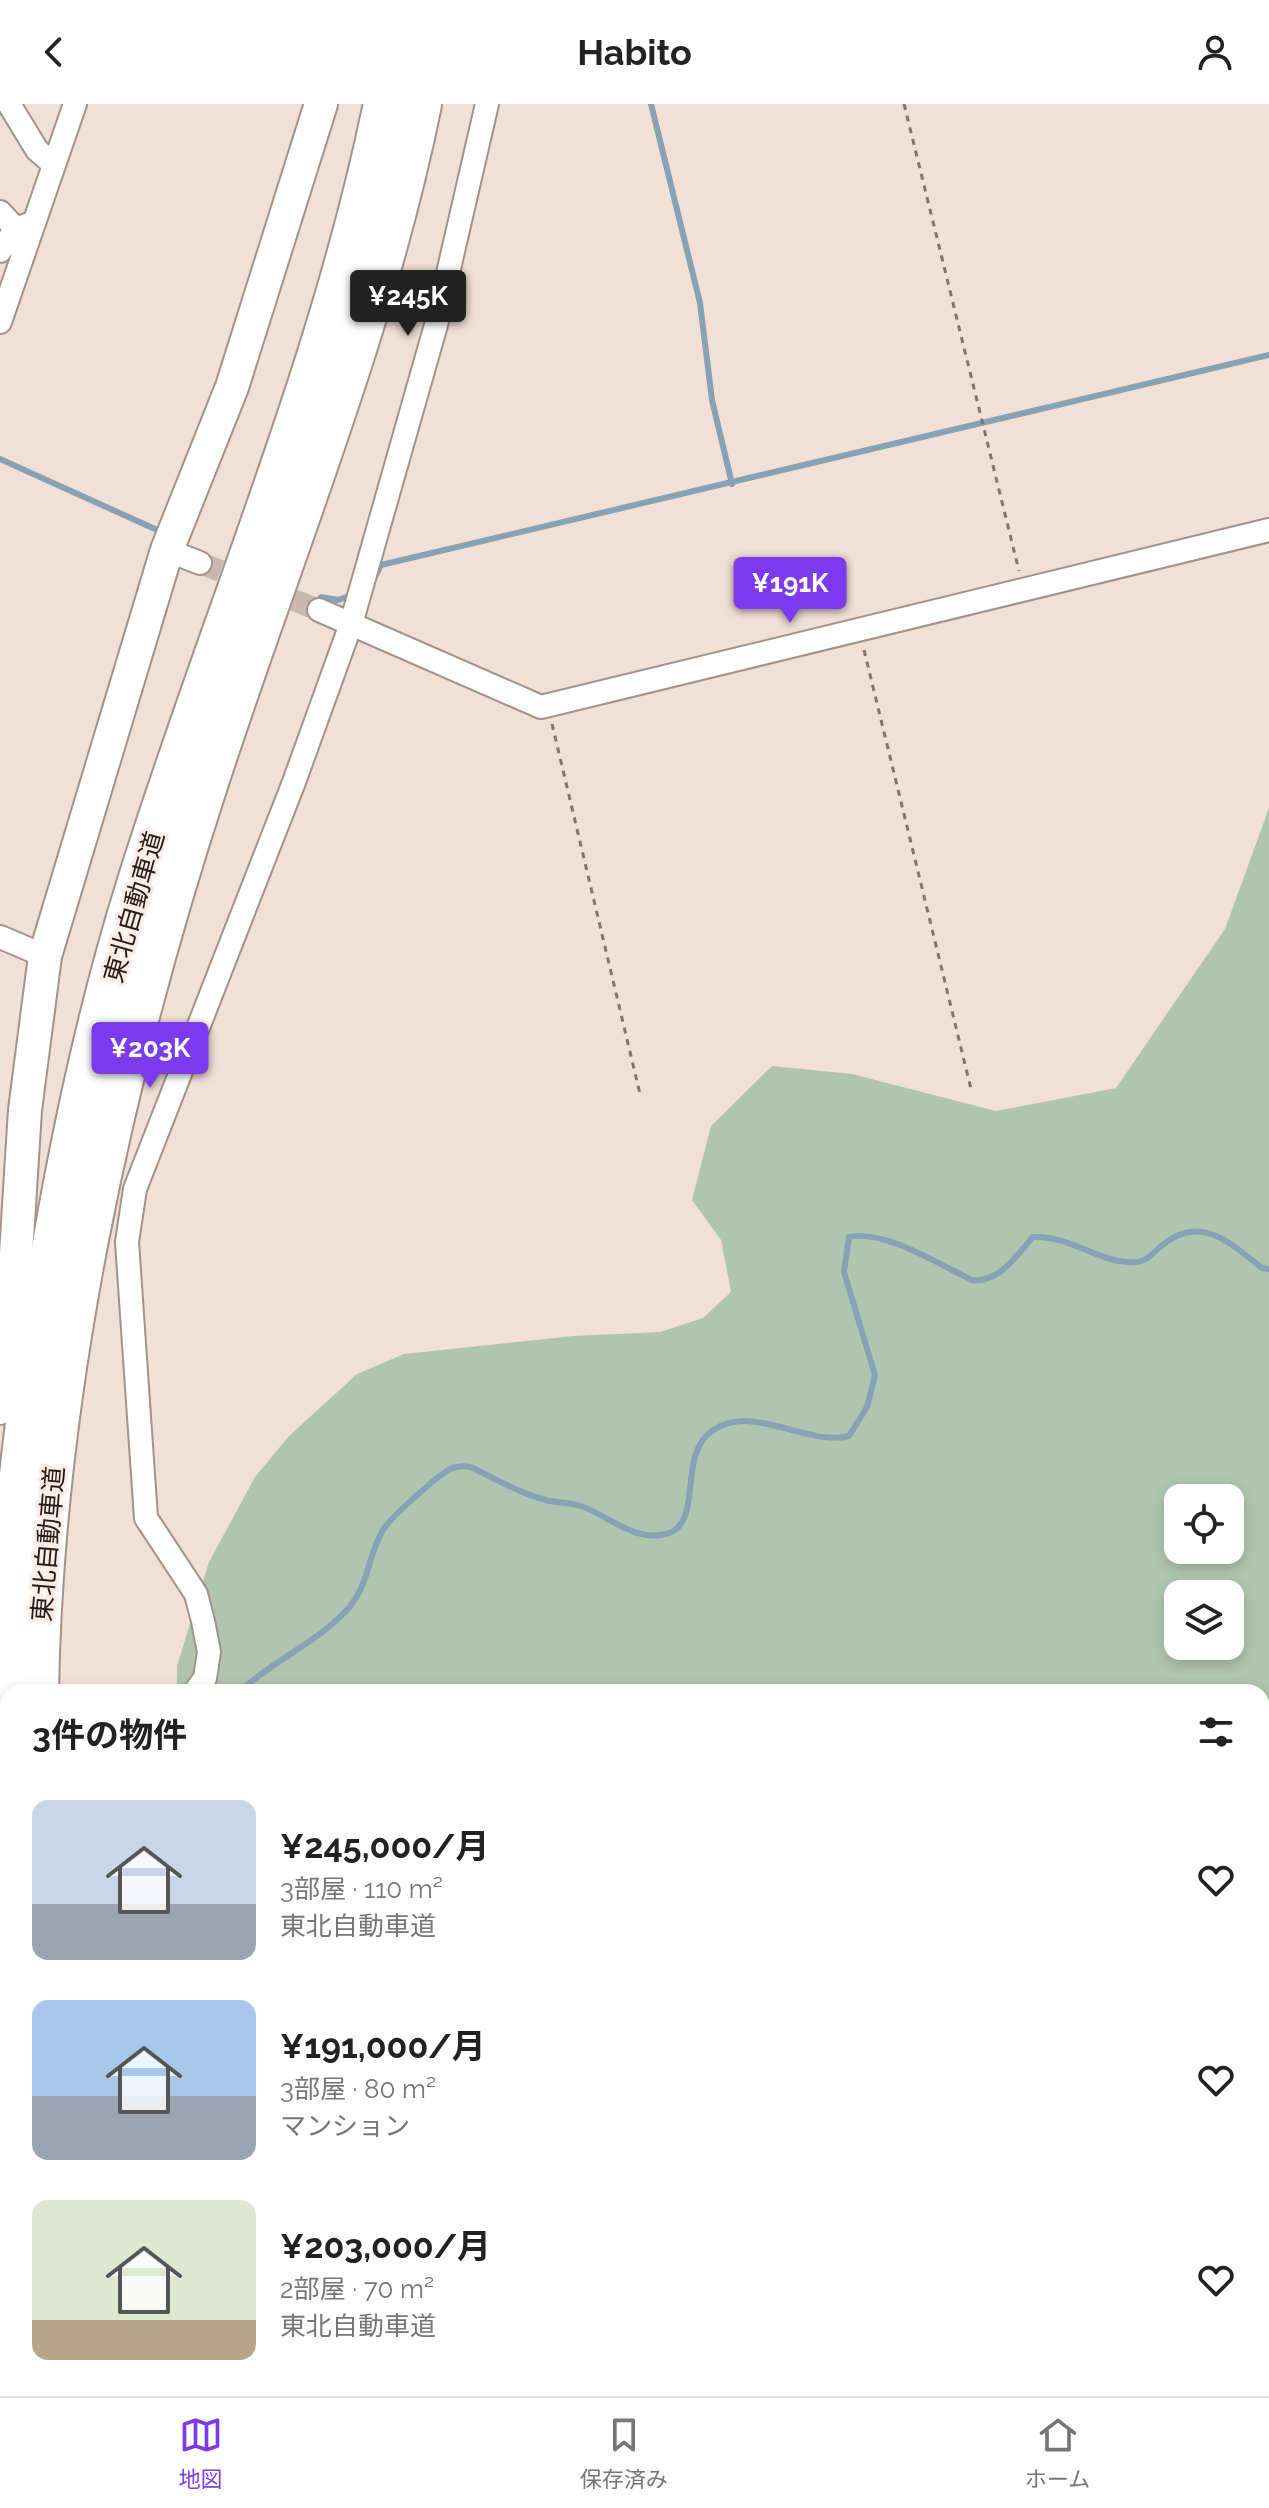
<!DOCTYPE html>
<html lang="ja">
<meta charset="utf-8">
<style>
:root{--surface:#fff;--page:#f2f2f2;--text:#222;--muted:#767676;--line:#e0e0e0;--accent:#7c3aed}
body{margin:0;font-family:Raleway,"Noto Sans JP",sans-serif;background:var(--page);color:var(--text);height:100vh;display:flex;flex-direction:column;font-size:30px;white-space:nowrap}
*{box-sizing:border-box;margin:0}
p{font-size:26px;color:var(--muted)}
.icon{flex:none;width:44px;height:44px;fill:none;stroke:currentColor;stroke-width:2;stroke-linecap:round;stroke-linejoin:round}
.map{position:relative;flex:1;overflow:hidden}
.drawer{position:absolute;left:0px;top:1580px;width:1270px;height:712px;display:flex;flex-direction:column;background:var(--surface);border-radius:24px 24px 0 0;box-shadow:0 4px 12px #0003}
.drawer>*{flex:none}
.fabs{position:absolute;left:1164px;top:1380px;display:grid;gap:16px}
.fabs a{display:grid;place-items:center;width:80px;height:80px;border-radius:16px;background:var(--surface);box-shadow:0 4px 12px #0003;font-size:40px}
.price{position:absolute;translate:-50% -68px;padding:0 18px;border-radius:8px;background:var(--accent);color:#fff;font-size:26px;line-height:52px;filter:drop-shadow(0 2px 4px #0008)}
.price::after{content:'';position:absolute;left:50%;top:48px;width:24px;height:18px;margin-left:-12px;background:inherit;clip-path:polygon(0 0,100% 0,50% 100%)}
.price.selected{background:#222;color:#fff}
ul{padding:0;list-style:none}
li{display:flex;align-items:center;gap:24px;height:200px;padding:0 32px}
li span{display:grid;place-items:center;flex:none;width:224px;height:160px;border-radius:16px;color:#555}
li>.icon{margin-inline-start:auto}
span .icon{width:96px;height:96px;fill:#fffc;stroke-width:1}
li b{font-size:34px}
h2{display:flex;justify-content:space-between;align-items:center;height:96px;padding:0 32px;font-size:34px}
header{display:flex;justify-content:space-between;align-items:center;height:104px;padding:0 32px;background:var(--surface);font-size:36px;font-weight:700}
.menu{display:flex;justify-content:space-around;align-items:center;height:112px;border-top:2px solid var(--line);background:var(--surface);font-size:22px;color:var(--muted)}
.menu a{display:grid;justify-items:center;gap:4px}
.menu .selected{color:var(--accent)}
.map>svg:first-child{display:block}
.green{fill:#b0c5b0;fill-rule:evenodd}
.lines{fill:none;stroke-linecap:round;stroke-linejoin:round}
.stream{stroke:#86a2b4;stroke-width:6}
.street-tunnel{stroke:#c9b8b0;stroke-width:22;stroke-dasharray:22 11;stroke-linecap:butt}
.lane-casing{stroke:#a39289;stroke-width:15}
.street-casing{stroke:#a39289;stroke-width:26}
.secondary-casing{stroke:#a39289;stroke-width:36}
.highway-casing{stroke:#a39289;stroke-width:46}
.path{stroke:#81756f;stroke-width:3;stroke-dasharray:6 6;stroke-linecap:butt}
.lane{stroke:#fff;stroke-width:11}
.street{stroke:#fff;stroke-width:22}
.secondary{stroke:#fff;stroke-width:32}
.highway{stroke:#fff;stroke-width:42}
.labels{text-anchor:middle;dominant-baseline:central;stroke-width:7;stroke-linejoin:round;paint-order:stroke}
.street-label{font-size:26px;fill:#231c19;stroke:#fdede6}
</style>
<header><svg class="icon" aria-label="back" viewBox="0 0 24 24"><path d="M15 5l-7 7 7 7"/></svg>Habito<svg class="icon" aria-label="person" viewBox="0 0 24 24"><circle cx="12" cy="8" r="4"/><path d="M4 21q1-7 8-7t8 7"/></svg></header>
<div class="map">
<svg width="1269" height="2292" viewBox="0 0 1269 2292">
<rect width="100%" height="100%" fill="#f2dfd6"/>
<!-- green -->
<path class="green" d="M1269,704V1784L1262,1781V1588H177V1562L209,1458L255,1373L289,1332L357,1270L404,1250L573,1232L660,1228L703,1214L731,1188L721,1136L692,1096L711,1022L772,962L852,970L996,1007L1116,984L1225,825ZM1178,1394H1230V1446H1178ZM1178,1490H1230V1542H1178Z
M1262,2263L1269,2270V2292H1002L1003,2284H1262Z
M288,2284H579L557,2292H317Z"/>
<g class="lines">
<!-- stream -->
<path class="stream" d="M651,0L700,199L712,296L732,380
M0,355L155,425
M373,477L381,461L1269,251
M321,493L338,496L352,491
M239,1588C271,1558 314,1540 345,1508C370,1482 366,1455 383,1426C391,1413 436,1373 450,1365C457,1362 467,1361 473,1364C497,1376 520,1389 546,1396C557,1399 570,1398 581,1402C609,1412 634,1438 666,1430C705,1420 676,1352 712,1327C753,1298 806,1343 849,1332L867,1303L875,1271L844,1168L849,1133C884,1125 940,1161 972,1176C999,1179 1017,1151 1033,1133C1071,1132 1095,1156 1128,1158C1143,1160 1150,1153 1160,1143C1199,1109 1228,1137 1262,1164L1269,1165
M593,2284L597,2292"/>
<!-- street-tunnel -->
<path class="street-tunnel" d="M200,459L319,506"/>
<defs>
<path id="lane" d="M793,2284L798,2292"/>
<path id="street" d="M9,0L37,46L52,59
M0,108L16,125
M0,147L16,125L32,119
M0,218L75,0
M167,446L200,459
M319,506L541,603L1269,426
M0,833L45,852
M195,1588L205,1574L209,1548L203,1517L196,1490L146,1414L127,1138L135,1085L294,678L351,520L436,221L487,0
M173,2284L175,2292"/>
<path id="secondary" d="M0,1304L14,1182L25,1006L45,852L167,446L232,283L321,0
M1262,1830L1269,1831
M0,1972L8,2041
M49,2284L50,2292
M966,2292L970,2284"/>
<path id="highway" d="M37,1588C42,1287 112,969 205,684C278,458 373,232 420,0
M8,1729C0,1564 14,1402 38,1239C61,1086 91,932 137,784C218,523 330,269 385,0
M89,2284L91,2292
M124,2284L125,2292"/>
</defs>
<!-- lane casing -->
<use href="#lane" class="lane-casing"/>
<!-- street casing -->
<use href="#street" class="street-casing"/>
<!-- secondary casing -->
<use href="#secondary" class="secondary-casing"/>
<!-- highway casing -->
<use href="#highway" class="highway-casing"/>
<!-- path -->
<path class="path" d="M904,0L1019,467
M864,546L971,985
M552,620L640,990
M1262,2114L1269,2127"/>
<!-- lane -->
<use href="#lane" class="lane"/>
<!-- street -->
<use href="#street" class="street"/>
<!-- secondary -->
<use href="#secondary" class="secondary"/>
<!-- highway -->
<use href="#highway" class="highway"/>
</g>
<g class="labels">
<!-- street labels -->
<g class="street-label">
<text transform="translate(134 803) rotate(-74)">東北自動車道</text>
<text transform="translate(48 1440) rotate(-85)">東北自動車道</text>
</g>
</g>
</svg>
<div class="fabs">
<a><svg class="icon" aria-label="locate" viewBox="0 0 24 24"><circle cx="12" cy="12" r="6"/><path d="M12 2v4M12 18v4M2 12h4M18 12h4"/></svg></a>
<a><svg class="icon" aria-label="layers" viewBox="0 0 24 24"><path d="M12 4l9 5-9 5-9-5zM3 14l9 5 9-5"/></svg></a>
</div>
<b class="price selected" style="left:408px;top:234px">¥245K</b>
<b class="price" style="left:790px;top:521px">¥191K</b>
<b class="price" style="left:150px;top:986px">¥203K</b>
<section class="drawer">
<h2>3件の物件<svg class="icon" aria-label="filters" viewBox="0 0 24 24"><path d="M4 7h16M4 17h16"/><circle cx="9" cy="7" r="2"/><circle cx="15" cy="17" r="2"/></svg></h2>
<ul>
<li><span style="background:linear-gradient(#c9d6e8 65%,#9aa5b1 0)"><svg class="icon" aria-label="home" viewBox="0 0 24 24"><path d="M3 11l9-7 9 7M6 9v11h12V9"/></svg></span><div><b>¥245,000/月</b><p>3部屋 · 110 m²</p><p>東北自動車道</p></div><svg class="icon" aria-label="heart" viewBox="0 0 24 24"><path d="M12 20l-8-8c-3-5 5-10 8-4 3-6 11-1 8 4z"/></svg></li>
<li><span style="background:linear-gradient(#a9c7e8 60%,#9aa5b1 0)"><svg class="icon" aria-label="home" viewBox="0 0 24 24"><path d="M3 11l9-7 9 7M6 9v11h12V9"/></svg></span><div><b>¥191,000/月</b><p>3部屋 · 80 m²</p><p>マンション</p></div><svg class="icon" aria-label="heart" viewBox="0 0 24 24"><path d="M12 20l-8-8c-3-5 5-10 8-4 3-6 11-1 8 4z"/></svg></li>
<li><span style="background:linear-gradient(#dfe7d0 75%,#b9a48a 0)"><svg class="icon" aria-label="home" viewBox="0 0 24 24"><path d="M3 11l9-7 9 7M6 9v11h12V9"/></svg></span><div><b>¥203,000/月</b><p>2部屋 · 70 m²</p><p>東北自動車道</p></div><svg class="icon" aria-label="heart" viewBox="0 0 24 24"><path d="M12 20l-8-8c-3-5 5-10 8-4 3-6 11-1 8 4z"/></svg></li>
</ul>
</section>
</div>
<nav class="menu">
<a class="selected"><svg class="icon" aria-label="map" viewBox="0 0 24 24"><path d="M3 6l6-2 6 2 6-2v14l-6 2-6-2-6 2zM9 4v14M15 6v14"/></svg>地図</a>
<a><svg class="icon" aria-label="saved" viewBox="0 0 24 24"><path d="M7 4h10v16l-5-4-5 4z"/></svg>保存済み</a>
<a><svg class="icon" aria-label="home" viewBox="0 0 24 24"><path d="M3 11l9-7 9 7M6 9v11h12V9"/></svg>ホーム</a>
</nav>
